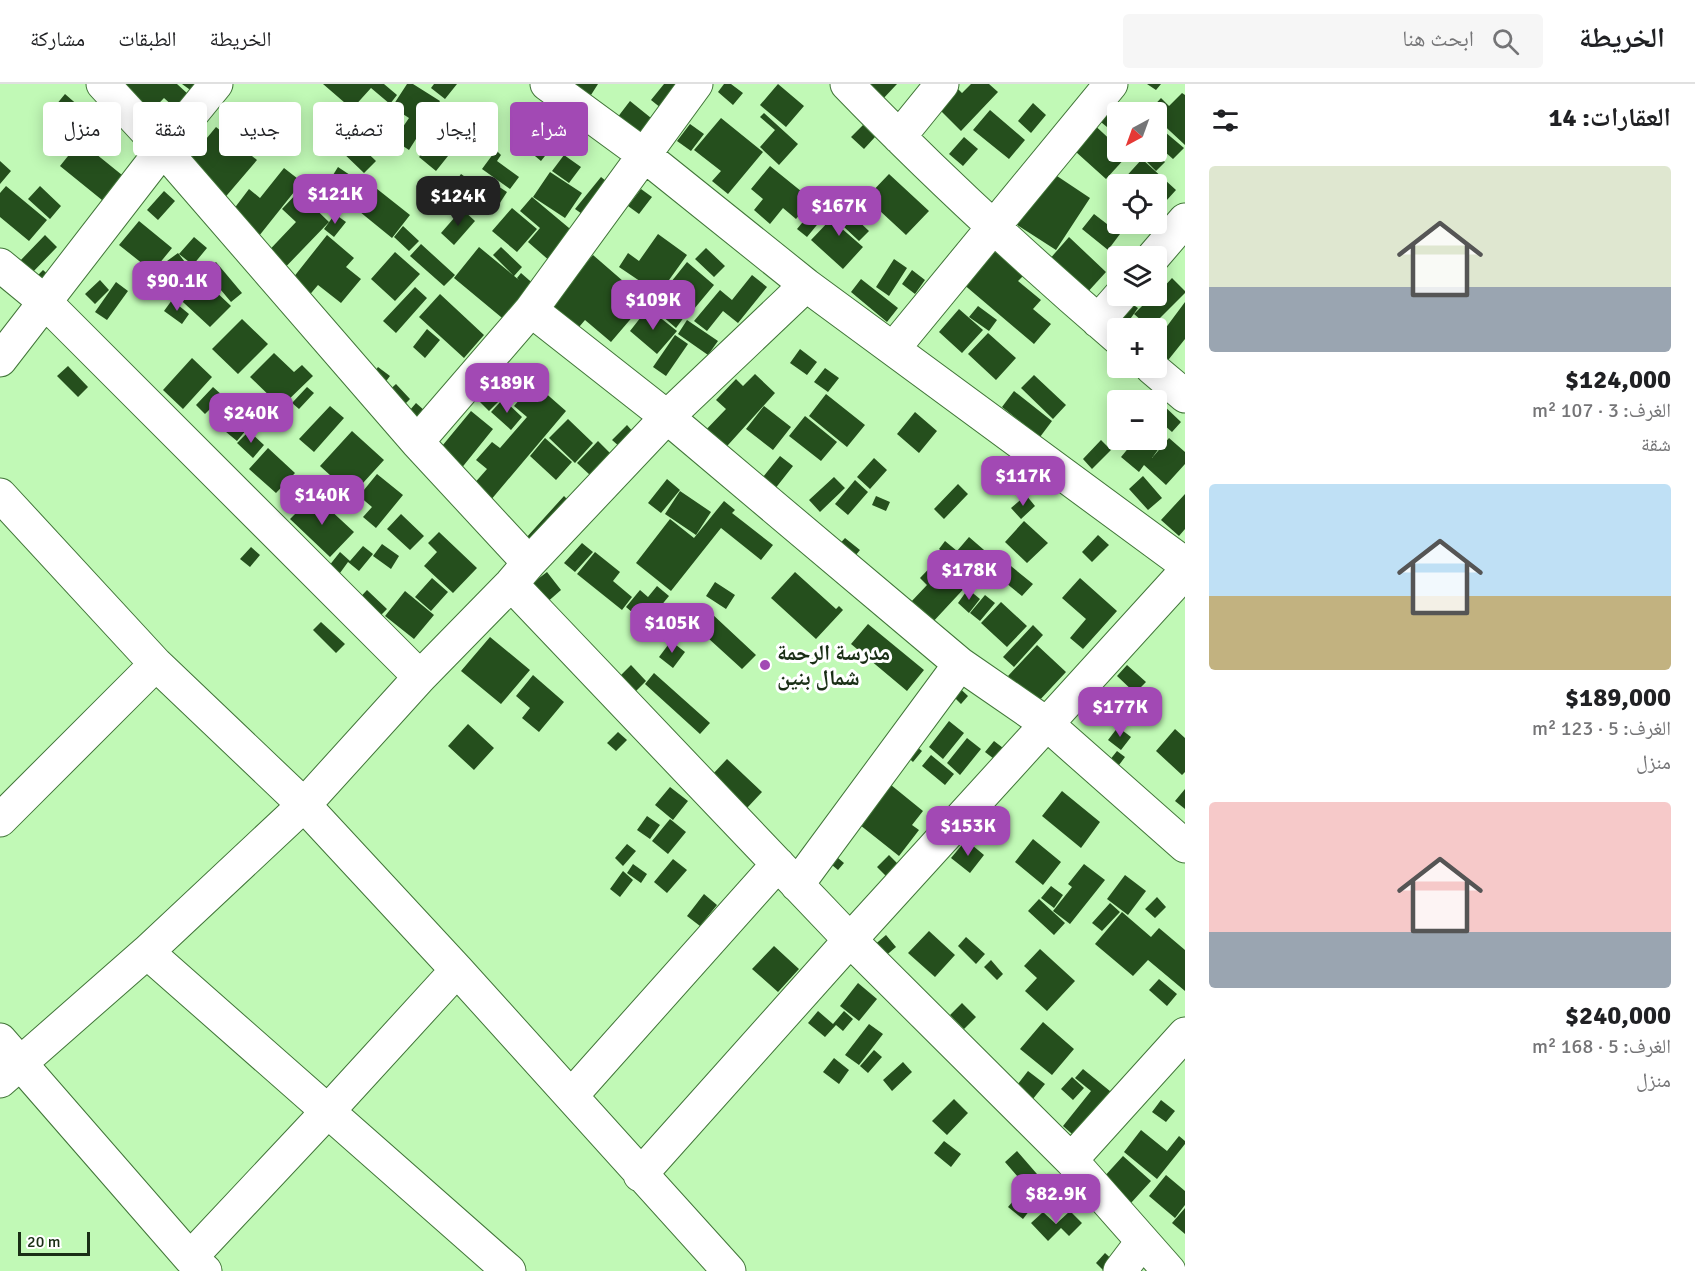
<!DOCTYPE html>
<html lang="ar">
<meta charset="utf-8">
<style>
:root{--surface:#fff;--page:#f6f6f6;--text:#202124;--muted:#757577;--line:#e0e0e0;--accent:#a249b4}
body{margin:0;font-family:Signika,"Noto Naskh Arabic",sans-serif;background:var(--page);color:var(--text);direction:rtl;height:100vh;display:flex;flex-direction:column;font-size:22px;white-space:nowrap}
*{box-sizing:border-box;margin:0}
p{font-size:20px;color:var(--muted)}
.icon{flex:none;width:33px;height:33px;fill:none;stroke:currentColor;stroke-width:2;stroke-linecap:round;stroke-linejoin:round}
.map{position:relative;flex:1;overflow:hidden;direction:ltr}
.drawer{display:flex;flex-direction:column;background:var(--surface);width:510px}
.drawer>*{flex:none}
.banner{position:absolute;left:18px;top:18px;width:570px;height:54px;direction:rtl;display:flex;gap:12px}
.needle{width:39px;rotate:221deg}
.tools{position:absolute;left:1107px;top:18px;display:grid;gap:12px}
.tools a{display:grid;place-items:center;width:60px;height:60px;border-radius:6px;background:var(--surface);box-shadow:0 3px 15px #0003;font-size:30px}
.scale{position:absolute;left:18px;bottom:15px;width:72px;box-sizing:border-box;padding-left:6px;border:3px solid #192e15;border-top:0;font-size:16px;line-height:21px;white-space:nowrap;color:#192e15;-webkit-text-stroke:4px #fff;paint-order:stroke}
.price{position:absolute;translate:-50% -51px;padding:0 14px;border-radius:12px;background:var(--accent);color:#fff;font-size:20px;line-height:39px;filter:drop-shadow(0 2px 3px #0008)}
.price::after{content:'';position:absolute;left:50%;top:36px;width:18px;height:14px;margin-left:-9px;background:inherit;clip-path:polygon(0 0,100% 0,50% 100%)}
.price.current{background:#222;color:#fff}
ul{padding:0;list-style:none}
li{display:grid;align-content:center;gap:12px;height:318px;padding:0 24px}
li span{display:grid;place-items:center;height:186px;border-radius:6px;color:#555}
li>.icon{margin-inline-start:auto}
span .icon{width:108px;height:108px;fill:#fffc;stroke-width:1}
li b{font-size:26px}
h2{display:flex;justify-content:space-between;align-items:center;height:72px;padding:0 24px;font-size:26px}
.chip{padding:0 21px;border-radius:6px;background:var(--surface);box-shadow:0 3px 15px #0003;font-size:21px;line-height:54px}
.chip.current{background:var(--accent);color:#fff}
header{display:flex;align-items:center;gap:36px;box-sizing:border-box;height:84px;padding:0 30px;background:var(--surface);border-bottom:2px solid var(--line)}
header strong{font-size:28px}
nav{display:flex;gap:33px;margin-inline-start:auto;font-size:21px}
.search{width:420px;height:54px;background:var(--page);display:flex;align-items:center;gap:15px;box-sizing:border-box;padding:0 21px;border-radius:6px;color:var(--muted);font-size:22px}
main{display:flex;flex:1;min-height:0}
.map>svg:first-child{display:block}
.building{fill:#254f1d}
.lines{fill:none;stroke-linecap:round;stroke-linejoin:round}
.minor-casing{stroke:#417538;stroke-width:35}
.minor{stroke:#fff;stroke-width:33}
.poi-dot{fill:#a249b4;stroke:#fff;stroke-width:2}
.labels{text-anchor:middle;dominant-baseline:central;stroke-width:6;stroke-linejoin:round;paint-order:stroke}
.poi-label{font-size:22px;font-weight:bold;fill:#192e15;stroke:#fff;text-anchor:start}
</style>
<header>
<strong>الخريطة</strong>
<div class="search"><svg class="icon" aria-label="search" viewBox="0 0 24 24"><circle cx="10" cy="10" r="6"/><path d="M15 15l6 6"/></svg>ابحث هنا</div>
<nav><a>الخريطة</a><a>الطبقات</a><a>مشاركة</a></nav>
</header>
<main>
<section class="drawer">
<h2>العقارات: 14<svg class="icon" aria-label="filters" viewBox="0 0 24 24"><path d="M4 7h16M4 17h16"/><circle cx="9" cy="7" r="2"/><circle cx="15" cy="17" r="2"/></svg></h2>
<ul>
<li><span style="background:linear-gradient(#dfe7d0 65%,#9aa5b1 0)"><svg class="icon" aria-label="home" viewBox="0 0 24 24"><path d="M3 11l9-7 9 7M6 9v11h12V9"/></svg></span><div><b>$124,000</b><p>الغرف: 3 · 107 m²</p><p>شقة</p></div></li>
<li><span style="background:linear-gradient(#bfe0f5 60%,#c2b280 0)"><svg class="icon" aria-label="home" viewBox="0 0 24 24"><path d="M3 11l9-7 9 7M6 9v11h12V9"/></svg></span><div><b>$189,000</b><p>الغرف: 5 · 123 m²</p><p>منزل</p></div></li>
<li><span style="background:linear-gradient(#f6c9c9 70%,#9aa5b1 0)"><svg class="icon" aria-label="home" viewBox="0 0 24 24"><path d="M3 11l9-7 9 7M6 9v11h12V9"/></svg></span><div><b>$240,000</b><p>الغرف: 5 · 168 m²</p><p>منزل</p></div></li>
</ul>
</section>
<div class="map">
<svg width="1185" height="1187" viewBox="0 0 1185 1187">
<rect width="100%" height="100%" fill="#c1f9b6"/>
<!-- building -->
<path class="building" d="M125,0H177L188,10L175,24L164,14L142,37Z
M182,0H210L200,13Z
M323,0H384L397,11L390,20L371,4L352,25Z
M407,0H413L440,17L409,66L394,56L409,34L392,23Z
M434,0H457L445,15L431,4Z
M574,0H598L591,11Z
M664,0H689L666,28L651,16Z
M724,0H731L743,9L733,21L718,8Z
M778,0L804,22L786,43L760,21Z
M863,0H897L881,17Z
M971,0H989L998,8L961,47L937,23L956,3L962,9Z
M1147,0H1161L1156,6Z
M1182,9L1185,11V61L1156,34V28L1149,27L1161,14L1169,22Z
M65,10L88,30L75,45L51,27Z
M630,17L656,38L643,55L617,34Z
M1033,19L1046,31L1031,49L1018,37Z
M1109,19L1120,28H1118V52L1096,34Z
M990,26L1025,56L1009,75L973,46Z
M541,29L564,48L541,77L518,58Z
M764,29L798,60L779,81L760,63L775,46L760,33Z
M721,34L763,68L728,110L712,97L721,87L694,66Z
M1088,35L1118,63V68H1154L1165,78L1156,87L1140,71L1134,78L1127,72L1106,95L1066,59Z
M447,38L464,52L436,87L419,73Z
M690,40L704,50L691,67L677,57Z
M863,41L875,53L864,65L851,53Z
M216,43L257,76L222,117L182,84Z
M1165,48L1184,64L1173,75L1156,60Z
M351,53L376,77L364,89L339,65Z
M964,53L978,65L963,82L949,70Z
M80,57L122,91L102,116L60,82Z
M496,66L501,71L497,77L519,93L510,105L482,85Z
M564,71L581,83L569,99L552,87Z
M1142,75L1176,106L1156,128V100H1126L1122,97Z
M0,77L11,87L0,100Z
M770,82L812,116L796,135L783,124L770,140L754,126L763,115L751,105Z
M338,83L356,95L341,119L323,107Z
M284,84L302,98L255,157L227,134L249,105L260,114Z
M1048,86L1090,114L1056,166L1014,139Z
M550,88L582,109L565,134L533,113Z
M461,90L478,102L484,93L507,108L494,128L454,100Z
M889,90L929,127L906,151L866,114Z
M601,93L611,101L585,132L575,125Z
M367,97L410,131L392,154L349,119Z
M6,102L47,136L29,157L0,133V109Z
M40,102L61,122L50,135L28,115Z
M641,105L652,113L639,130L628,122Z
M164,107L175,117L158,136L147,126Z
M298,108L329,138L276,193L259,177L296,138L282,125Z
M532,113L575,149L551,178L528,158L540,144L520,127Z
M850,115L859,124L840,143L863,163L843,185L811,156Z
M816,122L826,130L807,153L797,145Z
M512,124L537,145L517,168L492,147Z
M462,125L475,137L454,161L441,149Z
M335,130L346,138L334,153L324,145Z
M1094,130L1120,150L1108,166L1082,145Z
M853,132L869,147L859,157L844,143Z
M139,137L172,164L154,186L163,178L179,193L165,207L149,192L153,188L119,161Z
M403,142L419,157L409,167L394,153Z
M658,150L687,171L659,210L619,183L628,169L639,177Z
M45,151L57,163L31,190L19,178Z
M327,151L354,174L346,183L361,195L341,219L318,201L307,214L289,199Z
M194,153L207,164L193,181L179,170Z
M1069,153L1106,188L1085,211L1048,177Z
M421,160L455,191L444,202L410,172Z
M479,163L519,196L517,194L521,189L537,203L507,238L454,194Z
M501,163L522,183L514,192L493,171Z
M706,164L725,182L714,193L695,175Z
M992,164L1024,191L1018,197L1041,216L1033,225L1051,240L1034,260L962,199Z
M395,168L420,190L395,217L371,195Z
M178,169L188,182L177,191L167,177Z
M593,171L646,217L611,258L585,236L574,249L546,226Z
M894,175L907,184L889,212L876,203Z
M216,178L242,209L231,218L205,187Z
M687,178L714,201L694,225L667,203Z
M192,185L231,222L210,243L171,207Z
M43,186L52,194L31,198Z
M912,186L925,196L915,210L902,200Z
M752,191L767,203L738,239L723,227L707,247L694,237L720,206L732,216Z
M1172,194L1185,207V209L1150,244L1134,230L1146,218L1148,220Z
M861,195L898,224L887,238L851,208Z
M100,196L109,206L95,220L85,210Z
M116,198L128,207L107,236L95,228Z
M415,203L427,214L396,249L383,237Z
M665,206L673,213L660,227L652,220Z
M440,210L484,251L464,274L419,233Z
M675,213L690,225L676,244L661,231Z
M1123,214L1138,224L1126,241L1112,231Z
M172,216L189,230L182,240L164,227Z
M1185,218V255L1165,280L1156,272V257Z
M978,222L997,236L989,247L969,233Z
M648,224L677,247L657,270L630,247Z
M959,225L983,246L962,269L939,248Z
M242,235L268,260L238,290L212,265Z
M687,236L718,257L708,271L678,250Z
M427,245L440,256L425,274L413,263Z
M988,249L1016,274L996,296L968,270Z
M675,251L688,260L666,292L653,283Z
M800,265L817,278L807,291L790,279Z
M274,269L294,288L302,281L313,292L281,323L250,293Z
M192,274L212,293L183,325L163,306Z
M68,282L88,303L78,313L57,292Z
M378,283L390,292L378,308L366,299Z
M825,284L839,294L828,308L814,298Z
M755,290L775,309L719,371L699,353L726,325L716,316L736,295L743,302Z
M1034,291L1066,321L1053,335L1021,304Z
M534,299L566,327L490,417L472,402L487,385L476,376L492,358L500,364L527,333L514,322Z
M396,300L410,315L400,325L385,310Z
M213,303L223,312L205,330L196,321Z
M307,303L314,309L299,325L292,319Z
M491,306L501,315L489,327L480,318Z
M1014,307L1052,337L1040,353L1002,323Z
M826,310L865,341L847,363L809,332Z
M503,315L522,333L511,346L491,328Z
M416,319L434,335L404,333Z
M1161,319L1181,338L1172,348L1156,334V324Z
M330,322L344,334L314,368L299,355Z
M764,322L791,343L773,366L746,345Z
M286,327L292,334L279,345L273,339Z
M471,327L493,345L456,391L433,373Z
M915,328L937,347L919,369L897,350Z
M230,331L247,345L237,357L220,343Z
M805,332L837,358L821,377L789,352Z
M568,335L593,359L575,379L549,354Z
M627,341L634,349L620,363L612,356Z
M249,347L264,361L253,374L237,359Z
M352,347L384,376L352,411L320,382Z
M1156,348L1165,356L1152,374L1169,354L1185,368V380L1166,401L1144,381L1139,388L1121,373L1135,356H1156Z
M545,354L572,378L556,396L530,372Z
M1101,356L1111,366L1092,385L1083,375Z
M598,357L610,369L590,391L577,379Z
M268,364L295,389L276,409L249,385Z
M780,372L793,382L767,415L754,404Z
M874,374L887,386L870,405L857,393Z
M377,390L403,411L376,444L363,433L372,423L359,412Z
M1143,392L1162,414L1148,426L1129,405Z
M834,393L845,404L820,428L809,416Z
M667,395L680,406L661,429L648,419Z
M855,396L868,408L848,431L835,420Z
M958,400L968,410L944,435L934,425Z
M680,407L711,428L696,451L665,430Z
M1185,410V445L1179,452L1161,436Z
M314,411L354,448L330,473L290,435Z
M1026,411L1035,422L1021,435L1011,424Z
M564,412L570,418L523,471L516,465Z
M876,412L890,418L886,427L872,421Z
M724,417L735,426L732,429L773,461L761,476L721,444L671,507L636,479L670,435L694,454Z
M401,430L424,452L410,466L387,445Z
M1024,437L1048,459L1027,479L1005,458Z
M439,448L477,484L453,509L424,482L437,468L428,459Z
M1098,451L1109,461L1092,478L1082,468Z
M969,453L991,472L973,493L939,465L945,457L957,467Z
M845,454L860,466L851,477L835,465Z
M582,459L593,468L575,488L564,479Z
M382,460L399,472L391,485L373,472Z
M363,462L373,470L359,487L348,478L332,500L321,492L340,468L350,477Z
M251,463L260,471L250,483L240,475Z
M595,468L620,488L613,497L632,513L622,526L577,490Z
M995,469L1033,500L1022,512L985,482Z
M942,471L970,498L931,540L910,519L927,501L920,494Z
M547,488L561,506L545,520L530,501Z
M795,488L836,525L839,522L843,526L816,555L771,514Z
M432,494L448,508L431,527L415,513Z
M1080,494L1117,527L1083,565L1070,554L1086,535L1062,514Z
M715,498L735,511L726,525L706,512Z
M657,502L669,512L646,540L626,523L640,506L648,513Z
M968,505L980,515L969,529L958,519Z
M367,506L387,525L372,540L352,522Z
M405,507L434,531L414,555L385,532Z
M985,511L995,519L980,537L970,529Z
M1001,518L1027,542L1007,563L981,539Z
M711,529L756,571L742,585L697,544Z
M321,538L345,560L336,569L313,546Z
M868,540L924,586L907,607L851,560Z
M1033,541L1043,551L1014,583L1003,573Z
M490,553L530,586L501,620L461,587Z
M671,557L685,568L673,584L659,573Z
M1037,561L1066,588L1037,619L1008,592Z
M631,581L646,597L634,609L618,594Z
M1127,581L1146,598L1135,609L1117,592Z
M654,589L710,639L700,650L645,600Z
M533,591L564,618L539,648L522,634L530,624L516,612Z
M954,599L968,612L961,620L947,606Z
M1116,618L1127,626L1116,641L1105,634Z
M949,637L964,649L943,675L929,663Z
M468,640L494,664L474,686L448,662Z
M1118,643L1131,653L1121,666L1108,656Z
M1175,645L1185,654V688L1182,691L1156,667Z
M618,648L627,656L616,667L607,659Z
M967,654L981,665L960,691L947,679Z
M909,656L922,667L913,678L901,667Z
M994,657L1007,667L998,678L985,668Z
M1117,667L1125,673L1113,689L1105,682Z
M931,671L954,690L945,701L922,682Z
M727,675L762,708L747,724L712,691Z
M891,701L923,727L912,741L919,746L899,772L860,741Z
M670,703L688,717L673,736L655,721Z
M1185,705V725L1175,717Z
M1062,707L1100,738L1081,764L1042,732Z
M647,732L660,741L650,755L637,746Z
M670,735L686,748L668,770L652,757Z
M1033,755L1061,778L1043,801L1015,778Z
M966,756L984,771L970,789L951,774Z
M627,760L636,767L623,782L615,774Z
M832,769L844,779L838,786L826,776Z
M889,771L903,785L891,797L877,783Z
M673,775L687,786L667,809L654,798Z
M633,780L647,790L641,799L627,789Z
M1084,780L1105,796L1070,840L1053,827L1072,803L1068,800Z
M623,787L633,796L620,813L610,805Z
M1125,791L1146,807L1128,831L1107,815Z
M1051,802L1063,811L1054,824L1041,814Z
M704,810L717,821L700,842L687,832Z
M1157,813L1166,823L1155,834L1145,825Z
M1039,815L1065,839L1054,851L1028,827Z
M1110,819L1120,828L1102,847L1092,839Z
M1122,828L1151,853L1159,844L1185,866V907L1148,876L1133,892L1095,860Z
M929,847L955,871L935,893L908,869Z
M886,851L896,863L883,874L872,863Z
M966,853L985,870L976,880L958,862Z
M774,862L799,885L778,908L752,885Z
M1040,865L1075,897L1047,927L1025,907L1037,894L1024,882Z
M991,876L1003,890L997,896L984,883Z
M1159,895L1177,910L1167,922L1149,906Z
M858,899L877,915L859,937L840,922Z
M962,919L976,933L964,945L950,931Z
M818,927L833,940L844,927L853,935L843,947L836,941L825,953L808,939Z
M1043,938L1074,965L1052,991L1020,965Z
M869,940L883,950L859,981L845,971Z
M874,966L882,973L868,989L860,982Z
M834,974L849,986L839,1000L823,988Z
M903,978L912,988L892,1007L883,996Z
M1083,985L1116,1012L1079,1056L1063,1042L1091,1007L1075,994Z
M1028,987L1045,1000L1024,1026L1008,1013Z
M1072,993L1084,1004L1073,1016L1061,1005Z
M954,1015L968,1029L947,1051L932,1037Z
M1161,1016L1175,1027L1166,1038L1152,1028Z
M1141,1046L1167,1067L1179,1052L1185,1057V1060L1157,1095L1124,1068Z
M944,1057L961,1070L951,1083L934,1069Z
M1017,1067L1037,1090L1025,1101L1005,1078Z
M1123,1072L1151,1097L1120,1131L1103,1094Z
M1166,1091L1185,1107V1121L1175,1134L1149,1112Z
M1018,1111L1033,1122L1023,1135L1008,1123Z
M1185,1124V1150L1172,1139Z
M1070,1127L1082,1139L1069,1152L1061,1144L1048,1157L1031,1139L1043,1128L1056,1140Z
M1105,1169L1117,1180L1104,1187L1096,1179Z"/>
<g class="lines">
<defs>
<path id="minor" d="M103,0L163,65L417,358L529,479
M547,0L644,71L806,201L1185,480
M847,0C933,89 1024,173 1118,254
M899,53L942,0
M1154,172L1185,136
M0,181L45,218L420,593
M531,226L667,333L960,580L1047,640L1185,762
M1098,237L1120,212
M893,265L1111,0
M0,276L163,65L216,0
M1152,284L1185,312
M417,358L531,226L696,0
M0,411L156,580L304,721L457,886L729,1187
M511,500L850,856L1071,1076L1169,1187
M0,736L156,580
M797,801L960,580
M147,868L509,1187
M0,956L190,1174L205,1187
M0,997L147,868L304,721L420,593L511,500L529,479L667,333L806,201
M571,1012L778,780
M1071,1076L1185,950
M640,1091L850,856L1185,488
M190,1174L328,1027L457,886
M1120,1187L1142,1158"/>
</defs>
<!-- minor casing -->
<use href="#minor" class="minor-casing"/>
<!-- minor -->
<use href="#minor" class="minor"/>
</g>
<!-- markers -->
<circle class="poi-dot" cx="765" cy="581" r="6"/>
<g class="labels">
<!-- poi labels -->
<g class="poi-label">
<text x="777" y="568">مدرسة الرحمة<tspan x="777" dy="25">شمال بنين</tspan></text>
</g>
</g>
</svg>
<div class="tools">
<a><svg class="needle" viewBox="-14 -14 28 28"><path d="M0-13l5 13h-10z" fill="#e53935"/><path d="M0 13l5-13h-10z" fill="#757577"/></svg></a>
<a><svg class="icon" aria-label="locate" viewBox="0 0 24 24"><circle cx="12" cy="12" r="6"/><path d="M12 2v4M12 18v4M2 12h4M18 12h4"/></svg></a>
<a><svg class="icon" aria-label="layers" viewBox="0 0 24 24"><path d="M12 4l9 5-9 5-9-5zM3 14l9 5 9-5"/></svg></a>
<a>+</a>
<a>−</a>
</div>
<div class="scale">20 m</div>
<b class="price" style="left:335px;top:141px">$121K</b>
<b class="price current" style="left:458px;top:143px">$124K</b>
<b class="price" style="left:839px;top:153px">$167K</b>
<b class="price" style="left:177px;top:228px">$90.1K</b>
<b class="price" style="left:653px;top:247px">$109K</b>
<b class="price" style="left:507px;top:330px">$189K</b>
<b class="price" style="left:251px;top:360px">$240K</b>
<b class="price" style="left:1023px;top:423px">$117K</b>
<b class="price" style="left:322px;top:442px">$140K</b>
<b class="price" style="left:969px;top:517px">$178K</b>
<b class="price" style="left:672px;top:570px">$105K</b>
<b class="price" style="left:1120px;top:654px">$177K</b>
<b class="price" style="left:968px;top:773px">$153K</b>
<b class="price" style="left:1056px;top:1141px">$82.9K</b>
<div class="banner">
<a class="chip current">شراء</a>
<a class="chip">إيجار</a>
<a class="chip">تصفية</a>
<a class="chip">جديد</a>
<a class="chip">شقة</a>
<a class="chip">منزل</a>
</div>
</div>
</main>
